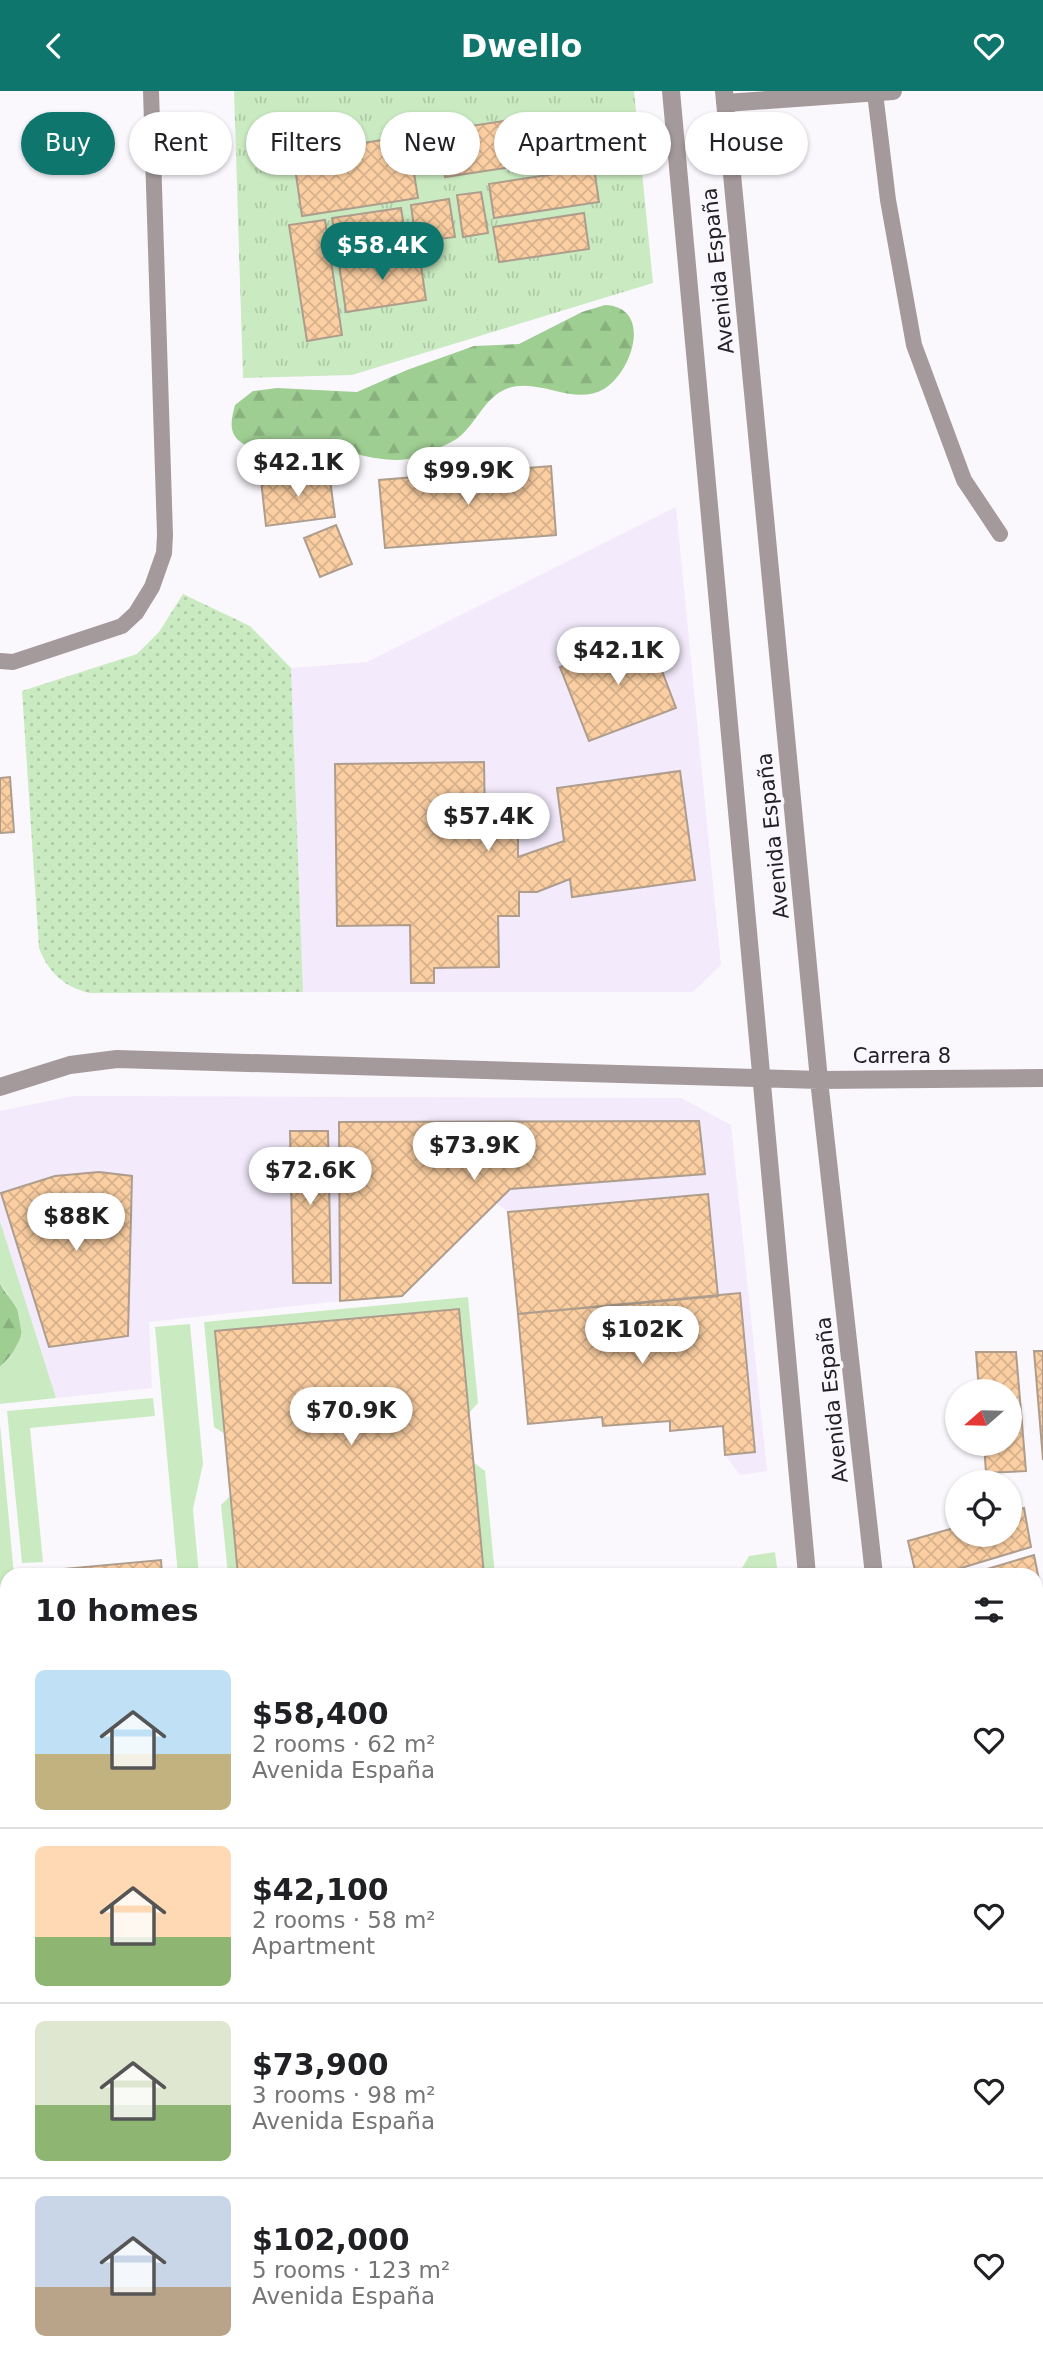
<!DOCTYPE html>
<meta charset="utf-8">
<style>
:root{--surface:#fff;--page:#f2f2f2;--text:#202124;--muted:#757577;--line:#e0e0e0;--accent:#0f766e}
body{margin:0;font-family:"DejaVu Sans",sans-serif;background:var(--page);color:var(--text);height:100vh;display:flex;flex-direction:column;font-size:26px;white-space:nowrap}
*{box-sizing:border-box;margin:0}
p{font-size:23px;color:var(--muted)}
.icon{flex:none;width:38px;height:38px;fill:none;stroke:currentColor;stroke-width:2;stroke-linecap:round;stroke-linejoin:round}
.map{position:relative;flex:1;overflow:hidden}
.drawer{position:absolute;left:0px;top:1477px;width:1043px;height:798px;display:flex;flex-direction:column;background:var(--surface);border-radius:21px 21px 0 0;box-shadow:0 2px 5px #0004}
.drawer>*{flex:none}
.hud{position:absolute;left:21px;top:21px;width:1001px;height:63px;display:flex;gap:14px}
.needle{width:46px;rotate:250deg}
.controls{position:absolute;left:945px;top:1288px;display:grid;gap:14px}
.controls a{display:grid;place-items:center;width:77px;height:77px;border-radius:50%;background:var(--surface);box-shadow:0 2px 5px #0004;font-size:35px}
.price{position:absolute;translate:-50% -60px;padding:0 16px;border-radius:24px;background:#fff;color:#222;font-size:23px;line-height:46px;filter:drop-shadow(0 2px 4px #0008)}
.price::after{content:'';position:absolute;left:50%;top:42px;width:21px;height:16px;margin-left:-10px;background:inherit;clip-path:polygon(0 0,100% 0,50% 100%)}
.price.on{background:var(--accent);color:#fff}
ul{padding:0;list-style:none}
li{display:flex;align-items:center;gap:21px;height:175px;padding:0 35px}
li+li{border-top:2px solid var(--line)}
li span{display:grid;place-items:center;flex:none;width:196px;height:140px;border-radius:10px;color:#555}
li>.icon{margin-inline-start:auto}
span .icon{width:84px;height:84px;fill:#fffc;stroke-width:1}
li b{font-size:30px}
h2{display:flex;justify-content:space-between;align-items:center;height:84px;padding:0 35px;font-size:30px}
.tag{padding:0 24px;border-radius:32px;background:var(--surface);box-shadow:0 2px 5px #0004;font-size:24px;line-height:63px}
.tag.on{background:var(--accent);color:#fff}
header{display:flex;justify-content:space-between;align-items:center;height:91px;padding:0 35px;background:var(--accent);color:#fff;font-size:32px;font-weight:600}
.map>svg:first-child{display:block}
.built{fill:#f3eafb}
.grass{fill:url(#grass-tufts)}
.forest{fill:url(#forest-firs)}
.park{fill:url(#park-dots)}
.garden{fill:#caebc1}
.building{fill:url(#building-cross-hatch);stroke:#ae9d8d;stroke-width:2}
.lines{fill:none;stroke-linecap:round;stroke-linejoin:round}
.lane{stroke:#a59a9b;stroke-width:16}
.street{stroke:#a59a9b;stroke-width:18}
.secondary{stroke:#7d6d6e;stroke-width:18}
.labels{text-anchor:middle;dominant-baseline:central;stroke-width:7;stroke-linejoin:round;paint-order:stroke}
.street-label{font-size:21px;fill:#242028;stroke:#fbf8fd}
</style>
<header><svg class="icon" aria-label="back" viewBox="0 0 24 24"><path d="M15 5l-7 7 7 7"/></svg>Dwello<svg class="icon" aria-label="heart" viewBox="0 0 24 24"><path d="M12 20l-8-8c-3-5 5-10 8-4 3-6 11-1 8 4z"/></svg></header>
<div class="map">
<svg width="1043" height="2275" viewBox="0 0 1043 2275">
<defs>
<pattern id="grass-tufts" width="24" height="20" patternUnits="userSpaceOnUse" patternTransform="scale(1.75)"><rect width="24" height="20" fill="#caebc1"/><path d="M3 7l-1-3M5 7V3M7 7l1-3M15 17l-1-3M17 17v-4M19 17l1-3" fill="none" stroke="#adc9a6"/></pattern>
<pattern id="forest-firs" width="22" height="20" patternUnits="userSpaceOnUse" patternTransform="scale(1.75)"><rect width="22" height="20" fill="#9fce92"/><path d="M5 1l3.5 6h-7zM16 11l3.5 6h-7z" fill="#89b17e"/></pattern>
<pattern id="park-dots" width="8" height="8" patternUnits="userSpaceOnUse" patternTransform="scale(1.75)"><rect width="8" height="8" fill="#caebc1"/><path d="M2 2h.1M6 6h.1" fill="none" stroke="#adc9a6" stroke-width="1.8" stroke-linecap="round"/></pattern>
<pattern id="building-cross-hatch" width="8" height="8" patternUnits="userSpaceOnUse" patternTransform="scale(1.75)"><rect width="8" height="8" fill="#fbcfa2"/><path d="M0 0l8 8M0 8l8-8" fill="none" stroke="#d7b18c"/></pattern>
</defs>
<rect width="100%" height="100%" fill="#fbf8fd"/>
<!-- built -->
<path class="built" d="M676,416L721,874L693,901H303L291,577L367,571Z
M73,1005L681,1007L731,1034L767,1380L740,1384L725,1364L718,1205L708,1103L508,1121L496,1112L510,1098L705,1083L699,1030L339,1031L340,1210L149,1231L152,1297L56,1307L0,1130V1020Z"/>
<!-- grass -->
<path class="grass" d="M234,0H634L653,192L352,284L243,287Z"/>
<!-- forest -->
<path class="forest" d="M605,214C653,216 633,280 604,298C573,316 538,285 506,298C484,307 476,333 458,347C448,354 431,360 419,365C387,378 338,355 305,352C284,351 254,364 238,349C228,339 232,326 235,314L253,300L277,297L357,301L407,279L474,255L519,253L582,221Z
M0,1192C4,1201 11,1207 16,1216C31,1239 17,1260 0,1276Z
M7,2042V2090L0,2080V2050Z"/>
<!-- park -->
<path class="park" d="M183,503L250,535L291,577L303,901L90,902C65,897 48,881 39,857L22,600L137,563L159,541Z"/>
<!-- garden -->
<path class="garden" d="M0,1130L56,1307L0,1313V1276L11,1265L22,1244L17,1217L0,1192Z
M468,1206L478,1312L469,1322L458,1218L216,1240L225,1343L214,1336L204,1231Z
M190,1233L203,1373L193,1418L199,1484H178L155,1236Z
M153,1307L155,1325L30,1337L43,1471L22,1472L7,1320Z
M0,1333L14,1484H7V1785L0,1783Z
M473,1371L485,1380L495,1484H484Z
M231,1404L238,1484H228L221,1414Z
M775,1461L778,1484H738L749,1465Z
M0,1851L7,1852V1952L0,1954Z
M7,2012V2042L0,2050V2015Z
M0,2080L7,2090V2125L0,2126Z"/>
<!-- building -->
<path class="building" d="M557,22L564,68L445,86L438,40Z
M408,45L418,107L302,125L293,63Z
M594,77L599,111L494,127L489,93Z
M481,101L488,142L463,146L457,104Z
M449,108L455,146L416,151L411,114Z
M401,117L407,155L338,165L332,127Z
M584,122L589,158L499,171L493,136Z
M325,129L342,244L307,250L289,134Z
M419,161L426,209L346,221L339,173Z
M551,375L556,444L385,457L379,389Z
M329,381L335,426L266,435L261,389Z
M336,434L352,473L320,486L304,447Z
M648,543L676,617L589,650L560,576Z
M484,671L485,730L518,729V766L564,750L557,697L680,680L695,789L572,806L570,788L537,801H519V825H498L499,876L434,877V892H411L410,834L337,835L335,673Z
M10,686L14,741L0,742V687Z
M699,1030L705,1083L510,1098L402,1205L340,1210L339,1031Z
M290,1040H328L331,1192H293Z
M99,1081L132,1085L128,1245L49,1256L1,1102L55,1085Z
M708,1103L718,1205L518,1223L508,1121Z
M740,1202L755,1361L725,1364L723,1335L670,1340V1330L603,1335L602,1326L528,1333L518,1223Z
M459,1218L484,1484H238L215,1240Z
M1034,1260H1043V1369Z
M976,1261H1016L1026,1380L986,1382L984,1353H1010V1300H979Z
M1024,1417L1031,1456L938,1484H916L908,1450L957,1436V1444H1010V1421Z
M1034,1464L1042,1504L1036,1505V1484H967Z
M161,1469L162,1484H20L19,1482Z
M1043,1528V1591L1036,1593V1529Z
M1043,1631V1674L1036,1676V1634Z
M1043,1712V1754L1036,1757V1714Z
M0,1783L7,1785V1852L0,1851Z
M1043,1875V1938L1036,1940V1876Z
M7,1952V2012L0,2015V1954Z
M1036,2020H1043V2088L1036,2089Z
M1043,2109V2173H1036V2110Z
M1043,2185V2253H1036V2186Z"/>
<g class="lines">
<!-- lane -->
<path class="lane" d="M875,2L888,109L914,254L964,389L1000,443
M0,570L13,571L122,535L136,522L152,496L164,462L165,444L151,0"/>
<!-- street -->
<path class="street" d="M671,0L807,1484
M724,0L819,989L874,1484
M725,12L893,0
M0,996L70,974L117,968L819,989L1043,987
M1036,1960L1043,1959"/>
<!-- secondary -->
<path class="secondary" d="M0,2189L7,2187
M946,2268L947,2275
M1009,2268L1011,2275"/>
</g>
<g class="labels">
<!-- street labels -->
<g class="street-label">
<text transform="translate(718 180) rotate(-96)">Avenida España</text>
<text transform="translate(773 745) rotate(-96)">Avenida España</text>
<text x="902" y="965">Carrera 8</text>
<text transform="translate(832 1309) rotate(-96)">Avenida España</text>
</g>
</g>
</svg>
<div class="controls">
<a><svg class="needle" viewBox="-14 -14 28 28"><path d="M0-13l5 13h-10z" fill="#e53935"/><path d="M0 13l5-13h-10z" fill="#757577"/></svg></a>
<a><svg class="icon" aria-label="locate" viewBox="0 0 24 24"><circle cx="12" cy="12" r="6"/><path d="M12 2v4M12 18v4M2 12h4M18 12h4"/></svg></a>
</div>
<b class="price on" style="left:382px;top:191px">$58.4K</b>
<b class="price" style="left:298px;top:408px">$42.1K</b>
<b class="price" style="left:468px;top:416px">$99.9K</b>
<b class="price" style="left:618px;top:596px">$42.1K</b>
<b class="price" style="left:488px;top:762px">$57.4K</b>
<b class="price" style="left:474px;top:1091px">$73.9K</b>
<b class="price" style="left:310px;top:1116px">$72.6K</b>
<b class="price" style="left:76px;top:1162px">$88K</b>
<b class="price" style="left:642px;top:1275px">$102K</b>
<b class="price" style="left:351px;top:1356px">$70.9K</b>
<div class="hud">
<a class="tag on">Buy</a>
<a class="tag">Rent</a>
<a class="tag">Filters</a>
<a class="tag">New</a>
<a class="tag">Apartment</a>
<a class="tag">House</a>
</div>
<section class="drawer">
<h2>10 homes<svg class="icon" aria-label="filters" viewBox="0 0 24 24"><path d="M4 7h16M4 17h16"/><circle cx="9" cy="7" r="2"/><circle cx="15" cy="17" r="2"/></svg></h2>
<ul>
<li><span style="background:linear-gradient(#bfe0f5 60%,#c2b280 0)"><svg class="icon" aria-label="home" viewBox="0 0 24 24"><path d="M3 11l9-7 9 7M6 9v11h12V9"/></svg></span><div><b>$58,400</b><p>2 rooms · 62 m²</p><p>Avenida España</p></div><svg class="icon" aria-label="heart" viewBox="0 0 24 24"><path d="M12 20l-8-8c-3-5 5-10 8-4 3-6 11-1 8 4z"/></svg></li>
<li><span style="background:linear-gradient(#ffd9b3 65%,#8fb573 0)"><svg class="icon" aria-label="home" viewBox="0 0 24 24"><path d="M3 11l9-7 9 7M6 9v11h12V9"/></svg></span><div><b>$42,100</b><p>2 rooms · 58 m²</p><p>Apartment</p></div><svg class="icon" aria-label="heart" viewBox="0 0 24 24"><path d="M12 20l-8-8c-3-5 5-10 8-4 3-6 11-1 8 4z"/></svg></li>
<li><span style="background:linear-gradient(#dfe7d0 60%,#8fb573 0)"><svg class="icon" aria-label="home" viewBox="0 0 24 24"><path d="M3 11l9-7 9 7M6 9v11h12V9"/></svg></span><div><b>$73,900</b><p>3 rooms · 98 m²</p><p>Avenida España</p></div><svg class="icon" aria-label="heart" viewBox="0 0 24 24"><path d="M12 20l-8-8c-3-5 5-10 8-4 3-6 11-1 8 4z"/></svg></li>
<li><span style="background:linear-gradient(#c9d6e8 65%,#b9a48a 0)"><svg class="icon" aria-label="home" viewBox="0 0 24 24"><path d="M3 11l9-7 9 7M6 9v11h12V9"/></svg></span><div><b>$102,000</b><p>5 rooms · 123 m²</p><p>Avenida España</p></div><svg class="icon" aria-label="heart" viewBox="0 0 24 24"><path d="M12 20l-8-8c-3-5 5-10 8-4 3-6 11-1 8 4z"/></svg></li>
</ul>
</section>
</div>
